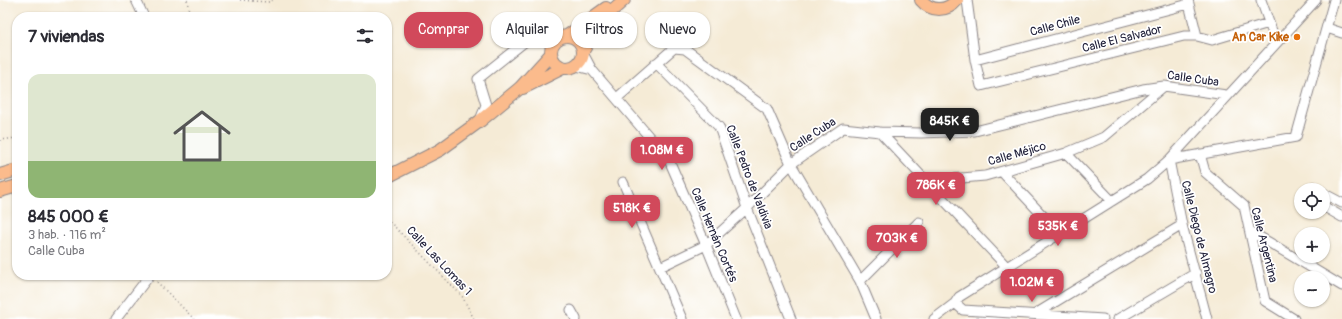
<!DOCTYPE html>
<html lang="es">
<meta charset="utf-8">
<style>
:root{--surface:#fff;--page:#f7f7f7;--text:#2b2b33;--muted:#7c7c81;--line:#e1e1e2;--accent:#d1495b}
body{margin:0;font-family:Pangolin,sans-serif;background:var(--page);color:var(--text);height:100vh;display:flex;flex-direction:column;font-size:15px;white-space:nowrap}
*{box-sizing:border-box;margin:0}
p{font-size:13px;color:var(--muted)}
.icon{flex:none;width:22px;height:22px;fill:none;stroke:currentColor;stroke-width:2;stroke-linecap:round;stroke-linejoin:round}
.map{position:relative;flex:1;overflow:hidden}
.side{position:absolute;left:12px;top:12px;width:380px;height:268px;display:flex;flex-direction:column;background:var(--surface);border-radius:16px;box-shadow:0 1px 3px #0004}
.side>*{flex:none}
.guide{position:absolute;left:404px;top:12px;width:380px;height:36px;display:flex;gap:8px}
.fabs{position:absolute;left:1294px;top:183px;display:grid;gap:8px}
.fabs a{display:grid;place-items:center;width:36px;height:36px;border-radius:50%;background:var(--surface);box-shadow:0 1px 3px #0004;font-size:20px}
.price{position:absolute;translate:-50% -34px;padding:0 9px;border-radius:8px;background:var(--accent);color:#fff;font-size:13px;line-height:26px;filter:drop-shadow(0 1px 2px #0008)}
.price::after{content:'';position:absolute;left:50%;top:24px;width:12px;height:9px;margin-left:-6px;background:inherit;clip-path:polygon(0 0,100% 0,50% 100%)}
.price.selected{background:#222;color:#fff}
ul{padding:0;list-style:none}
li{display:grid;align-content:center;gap:8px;height:212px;padding:0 16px}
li+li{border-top:1px solid var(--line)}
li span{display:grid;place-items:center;height:124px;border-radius:12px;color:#555}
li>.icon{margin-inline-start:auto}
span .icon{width:72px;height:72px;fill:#fffc;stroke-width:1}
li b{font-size:17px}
h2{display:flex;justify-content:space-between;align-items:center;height:48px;padding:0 16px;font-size:17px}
.pill{padding:0 14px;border-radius:16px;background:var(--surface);box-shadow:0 1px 3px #0004;font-size:14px;line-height:36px}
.pill.selected{background:var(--accent);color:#fff}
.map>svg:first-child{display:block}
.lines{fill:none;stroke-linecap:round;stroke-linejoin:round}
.minor-casing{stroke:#8c8688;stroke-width:11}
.major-casing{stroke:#8c8688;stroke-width:14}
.path{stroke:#8c8688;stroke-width:1.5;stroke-dasharray:1 3;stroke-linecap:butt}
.minor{stroke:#fff;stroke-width:9}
.major{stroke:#fbbb8c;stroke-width:12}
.food-dot{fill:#e8710a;stroke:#fff;stroke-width:1.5}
.labels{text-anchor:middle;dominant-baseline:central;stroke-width:3.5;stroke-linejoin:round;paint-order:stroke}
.street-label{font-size:12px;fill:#22223b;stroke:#fff}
.food-label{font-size:12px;font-weight:bold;fill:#c56008;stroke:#fff;text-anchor:end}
</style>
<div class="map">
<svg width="1342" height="319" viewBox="0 0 1342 319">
<rect width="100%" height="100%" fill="#fff"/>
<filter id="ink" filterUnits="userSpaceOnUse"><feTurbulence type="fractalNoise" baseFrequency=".025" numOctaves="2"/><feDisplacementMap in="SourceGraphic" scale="8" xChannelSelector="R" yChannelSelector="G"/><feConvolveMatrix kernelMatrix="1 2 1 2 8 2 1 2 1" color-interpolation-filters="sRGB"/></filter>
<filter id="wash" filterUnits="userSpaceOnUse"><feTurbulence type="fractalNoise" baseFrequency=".012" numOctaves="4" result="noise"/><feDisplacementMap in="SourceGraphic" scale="16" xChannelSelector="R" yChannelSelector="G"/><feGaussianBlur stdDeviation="0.9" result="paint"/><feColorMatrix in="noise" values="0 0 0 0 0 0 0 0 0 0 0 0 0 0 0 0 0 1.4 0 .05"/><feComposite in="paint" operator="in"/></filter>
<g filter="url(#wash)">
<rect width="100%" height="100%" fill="#f5ebd6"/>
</g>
<g filter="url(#ink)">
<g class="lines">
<defs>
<path id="minor" d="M136,0L144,17
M967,0L975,60L981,86L1184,36H1197L1212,40L1269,23
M1188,0L1197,36
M1261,0L1276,42
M1327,28L1342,33
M583,53L592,70L669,160L706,245L736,319
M975,60L1189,4
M656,63L719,127L747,208L791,319
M576,66L592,70
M617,98L674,48L685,49L767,109L791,164L860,281L876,319
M480,120L486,105L478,79L527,40L557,39
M880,132L1006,266
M1066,153L1112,201
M1200,154L1205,172L1244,206L1265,301L1294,319
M1169,160L1296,137L1334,0
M1169,160L1182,225L1207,319
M1002,172L1060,234
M927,181L985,176L1066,153L1104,137L1164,86
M623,182L682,319
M1312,190L1313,187L1318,190
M1323,193L1342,203
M1323,206L1342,217
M1250,231L1342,286
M660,267L706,245L747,208L791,164L843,128L880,132L921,133L975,131L1143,89L1164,86L1226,95
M860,281L919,222
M955,303L963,310L1103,319
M571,310L576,319
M1037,313L1182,225
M116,319L150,275
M934,319L955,303L959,297L1147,179L1169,160L1316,0
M1118,319L1196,273"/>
<path id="major" d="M921,0C931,12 947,12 957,0
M551 52a16 16 0 1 1 32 0a16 16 0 1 1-32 0Z
M567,36L606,8
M583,51L600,21L624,0
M523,88L563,68
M0,175L17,170
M387,177L440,150L480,121L520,88L551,54
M0,191L17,186"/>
</defs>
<!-- minor casing -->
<use href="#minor" class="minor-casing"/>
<!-- major casing -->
<use href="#major" class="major-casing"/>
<!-- path -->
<path class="path" d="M187,0L190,17
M240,0L268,2L275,0
M0,140L17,138
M387,219L462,296L474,319
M157,282L194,319"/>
<!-- minor -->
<use href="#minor" class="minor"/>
<!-- major -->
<use href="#major" class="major"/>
</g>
</g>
<!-- markers -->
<circle class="food-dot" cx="1297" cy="37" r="4"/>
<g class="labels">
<!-- street labels -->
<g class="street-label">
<text transform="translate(1055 26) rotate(-15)">Calle Chile</text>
<text transform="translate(1122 39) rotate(-14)">Calle El Salvador</text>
<text transform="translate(1193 79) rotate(8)">Calle Cuba</text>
<text transform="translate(813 135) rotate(-33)">Calle Cuba</text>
<text transform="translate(1017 154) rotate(-16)">Calle Méjico</text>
<text transform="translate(749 177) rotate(69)">Calle Pedro de Valdivia</text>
<text transform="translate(714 235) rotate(67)">Calle Hernán Cortés</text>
<text transform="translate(1199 237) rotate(76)">Calle Diego de Almagro</text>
<text transform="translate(1264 245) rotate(76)">Calle Argentina</text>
<text transform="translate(439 261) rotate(47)">Calle Las Lomas 1</text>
</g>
<!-- food labels -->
<g class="food-label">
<text x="1289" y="37">An Car Kike</text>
</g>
</g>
</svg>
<div class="fabs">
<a><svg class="icon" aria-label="locate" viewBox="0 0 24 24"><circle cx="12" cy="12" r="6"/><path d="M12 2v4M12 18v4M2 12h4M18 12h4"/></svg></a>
<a>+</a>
<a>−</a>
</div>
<b class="price selected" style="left:950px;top:142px">845K €</b>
<b class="price" style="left:662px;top:171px">1.08M €</b>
<b class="price" style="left:936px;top:206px">786K €</b>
<b class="price" style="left:632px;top:229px">518K €</b>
<b class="price" style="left:1058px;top:247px">535K €</b>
<b class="price" style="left:897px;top:259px">703K €</b>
<b class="price" style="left:1032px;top:303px">1.02M €</b>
<div class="guide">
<a class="pill selected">Comprar</a>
<a class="pill">Alquilar</a>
<a class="pill">Filtros</a>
<a class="pill">Nuevo</a>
</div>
<section class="side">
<h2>7 viviendas<svg class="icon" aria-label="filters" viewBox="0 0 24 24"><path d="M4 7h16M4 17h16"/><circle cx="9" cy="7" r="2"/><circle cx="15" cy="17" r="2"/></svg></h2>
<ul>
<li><span style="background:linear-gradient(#dfe7d0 70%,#8fb573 0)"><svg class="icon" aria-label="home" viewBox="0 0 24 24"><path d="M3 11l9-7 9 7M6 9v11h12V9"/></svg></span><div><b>845 000 €</b><p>3 hab. · 116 m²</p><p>Calle Cuba</p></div></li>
</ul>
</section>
</div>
